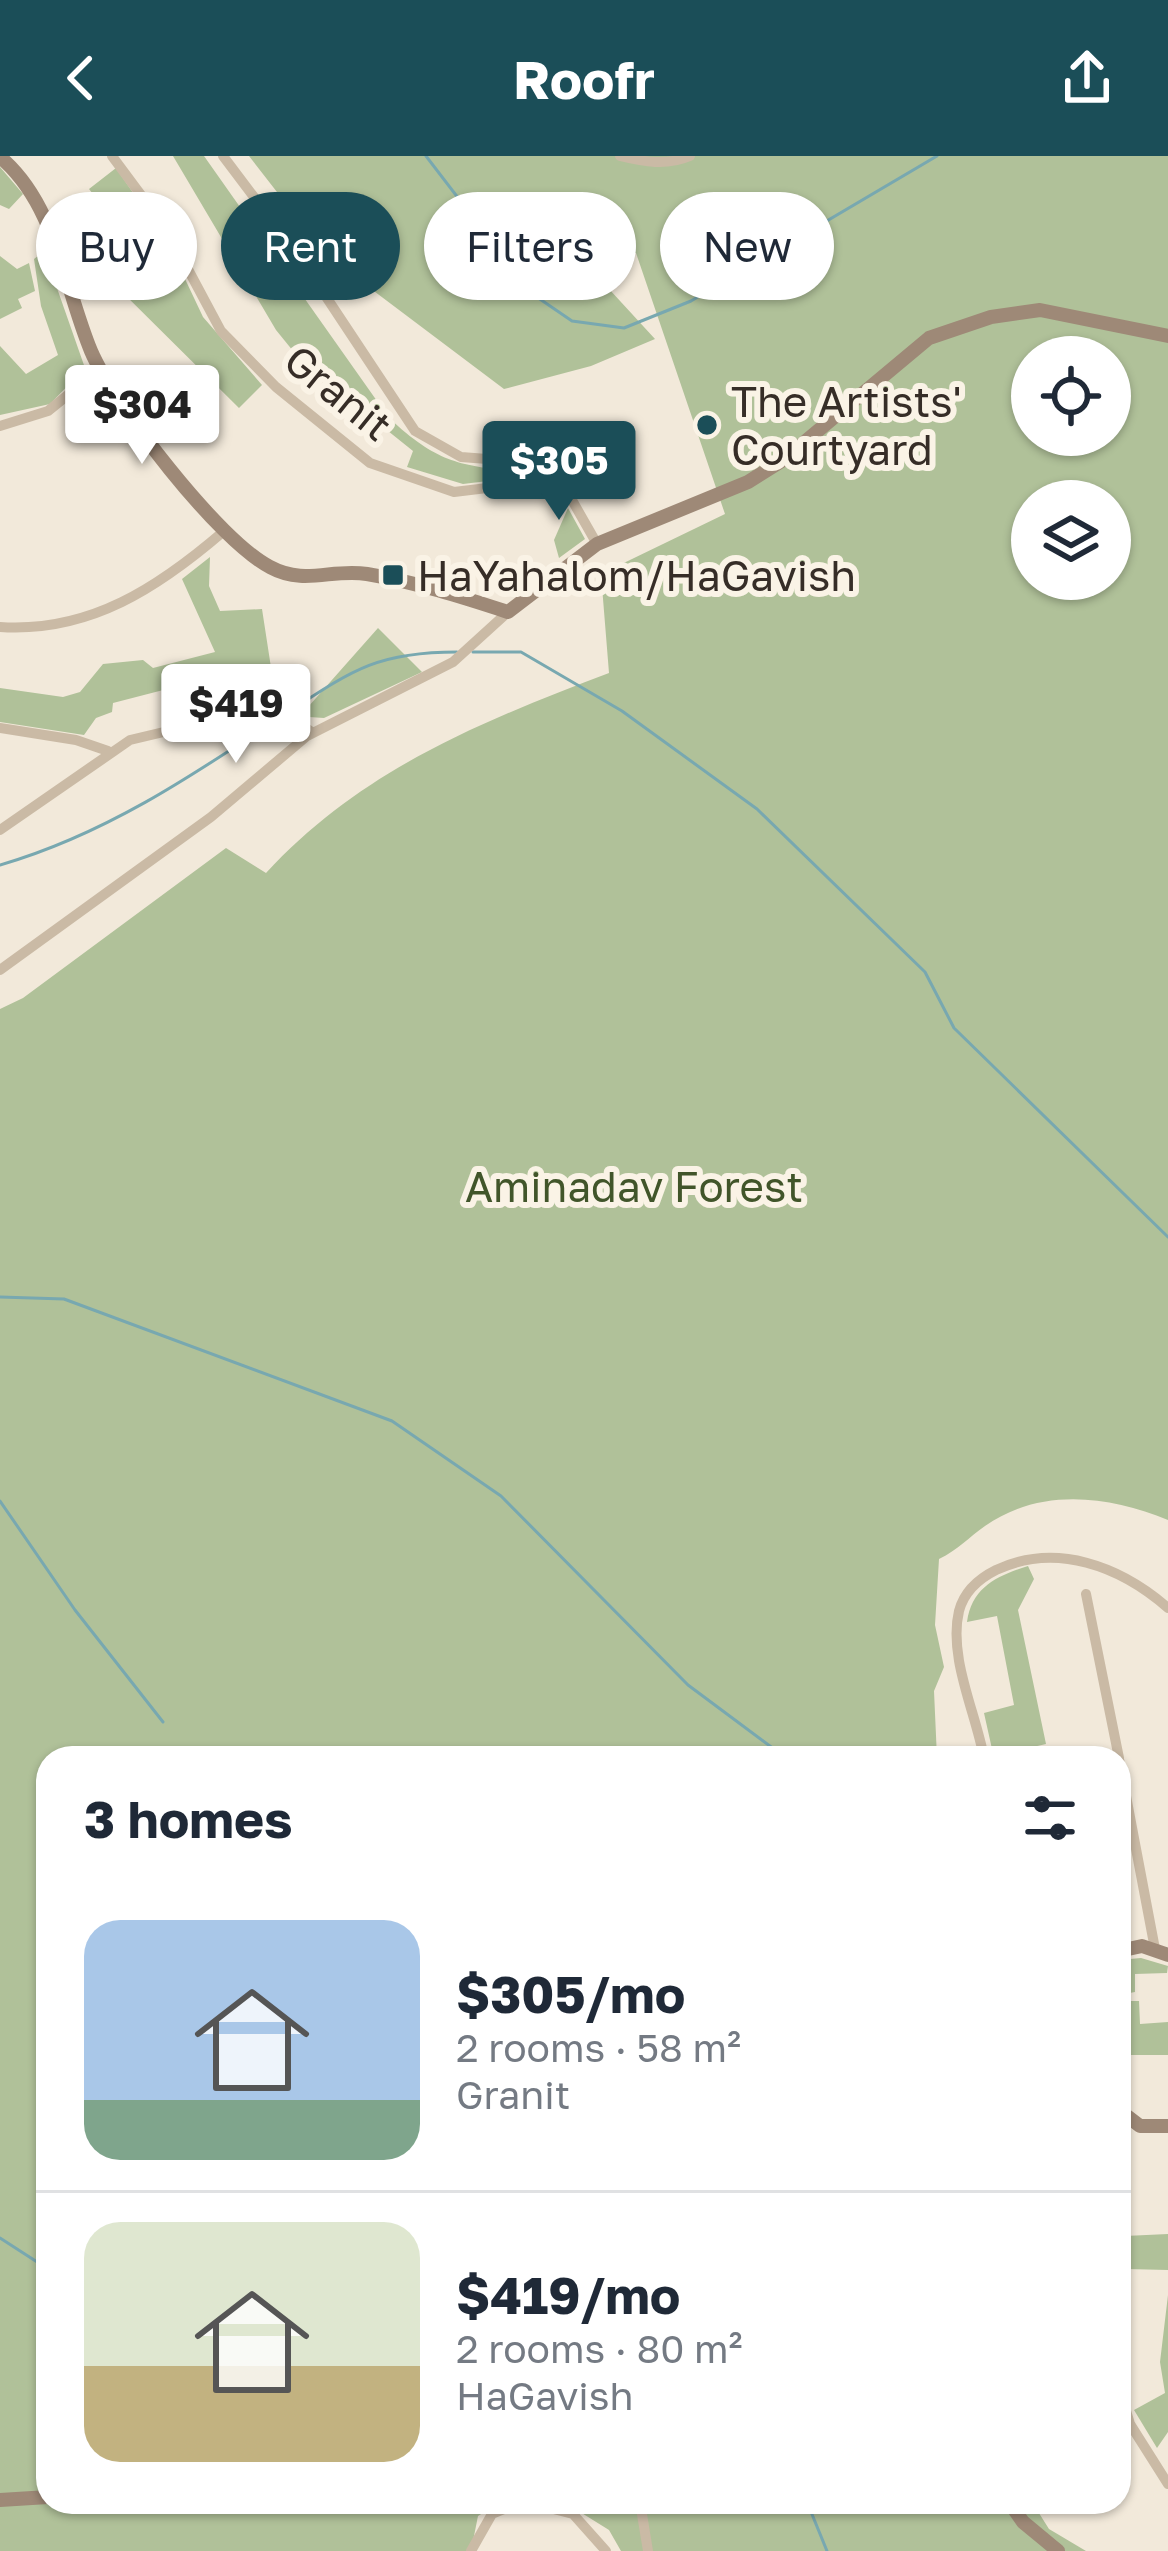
<!DOCTYPE html>
<meta charset="utf-8">
<style>
:root{--surface:#fff;--page:#f2f2f3;--text:#1f2937;--muted:#747a83;--line:#e0e1e3;--accent:#1b4e58}
body{margin:0;font-family:"Golos Text",sans-serif;background:var(--page);color:var(--text);height:100vh;display:flex;flex-direction:column;font-size:45px;white-space:nowrap}
*{box-sizing:border-box;margin:0}
p{font-size:39px;color:var(--muted)}
.icon{flex:none;width:66px;height:66px;fill:none;stroke:currentColor;stroke-width:2;stroke-linecap:round;stroke-linejoin:round}
.map{position:relative;flex:1;overflow:hidden}
.side{position:absolute;left:36px;top:1590px;width:1095px;height:768px;display:flex;flex-direction:column;background:var(--surface);border-radius:36px;box-shadow:0 3px 9px #0004}
.side>*{flex:none}
.banner{position:absolute;left:36px;top:36px;width:1098px;height:108px;display:flex;gap:24px}
.fabs{position:absolute;left:1011px;top:180px;display:grid;gap:24px}
.fabs a{display:grid;place-items:center;width:120px;height:120px;border-radius:50%;background:var(--surface);box-shadow:0 3px 9px #0004;font-size:60px}
.price{position:absolute;translate:-50% -102px;padding:0 27px;border-radius:12px;background:#fff;color:#222;font-size:39px;line-height:78px;filter:drop-shadow(0 3px 6px #0008)}
.price::after{content:'';position:absolute;left:50%;top:72px;width:36px;height:27px;margin-left:-18px;background:inherit;clip-path:polygon(0 0,100% 0,50% 100%)}
.price.current{background:var(--accent);color:#fff}
ul{padding:0;list-style:none}
li{display:flex;align-items:center;gap:36px;height:300px;padding:0 48px}
li+li{border-top:3px solid var(--line)}
li span{display:grid;place-items:center;flex:none;width:336px;height:240px;border-radius:36px;color:#555}
li>.icon{margin-inline-start:auto}
span .icon{width:144px;height:144px;fill:#fffc;stroke-width:1}
li b{font-size:51px}
h2{display:flex;justify-content:space-between;align-items:center;height:144px;padding:0 48px;font-size:51px}
.pill{padding:0 42px;border-radius:54px;background:var(--surface);box-shadow:0 3px 9px #0004;font-size:42px;line-height:108px}
.pill.current{background:var(--accent);color:#fff}
header{display:flex;justify-content:space-between;align-items:center;height:156px;padding:0 48px;background:var(--accent);color:#fff;font-size:54px;font-weight:700}
.map>svg:first-child{display:block}
.green{fill:#b0c199;fill-rule:evenodd}
.lines{fill:none;stroke-linecap:round;stroke-linejoin:round}
.stream{stroke:#78a8b0;stroke-width:3}
.street{stroke:#cabaa5;stroke-width:10}
.secondary{stroke:#9e8977;stroke-width:14}
.poi-dot{fill:#1b4e58;stroke:#faf3e6;stroke-width:4.5}
.labels{text-anchor:middle;dominant-baseline:central;stroke-width:12;stroke-linejoin:round;paint-order:stroke}
.street-label{font-size:42px;fill:#362d27;stroke:#faf3e6}
.poi-label{font-size:42px;fill:#362d27;stroke:#faf3e6;text-anchor:start}
.park-label{font-size:42px;fill:#41552a;stroke:#faf3e6}
</style>
<header><svg class="icon" aria-label="back" viewBox="0 0 24 24"><path d="M15 5l-7 7 7 7"/></svg>Roofr<svg class="icon" aria-label="share" viewBox="0 0 24 24"><path d="M12 15V3M7 8l5-5 5 5M5 13v7h14v-7"/></svg></header>
<div class="map">
<svg width="1168" height="2395" viewBox="0 0 1168 2395">
<rect width="100%" height="100%" fill="#f2e9da"/>
<!-- green -->
<path class="green" d="M173,0H204L389,262C444,313 464,308 535,319L463,328L407,311L413,295L302,206L276,174Z
M249,0H1168V1364C1109,1340 1041,1331 985,1370C969,1381 958,1394 939,1403L935,1469L944,1511L934,1535L937,1602H48V2346H500L478,2360L471,2395H0V853L23,842L226,692L266,717C361,614 480,566 609,517L601,418L725,358L636,97H616L571,65L598,121L655,183L591,210L504,233L326,99ZM1032,201H1110V279H1032ZM1032,345H1110V423H1032Z
M0,11L23,38L9,53L0,49Z
M116,12L169,89L203,161L262,229L239,252L112,126L127,112L101,79L116,68L89,33Z
M44,95L85,212L50,248L0,259V190L26,218L58,199L41,150L34,103Z
M0,100L17,113L29,107L35,135L18,143L22,152L0,163Z
M568,352L585,383L559,402L554,384Z
M210,401L209,430L220,455L262,453L276,544H263L256,510L113,547L112,556L96,562L84,579L0,566V532L63,541L80,536L103,508L143,504L153,512L215,496L182,423Z
M378,472L422,516L324,562L309,561L308,551Z
M1028,1410L1034,1423L1018,1454L1046,1588L1033,1591L1034,1602H994L984,1557L1014,1549L997,1460L967,1466C972,1431 997,1420 1028,1410Z
M1141,1802L1168,1810L1167,1817L1135,1818V1836L1119,1839V1804Z
M1119,1845H1139L1140,1868L1168,1866V1899H1119Z
M1168,2078V2114L1126,2113L1125,2080Z
M1168,2139V2276L1157,2292L1134,2254L1165,2237L1160,2206Z
M564,2346H1032L1049,2373L1086,2395H621L609,2374Z"/>
<g class="lines">
<!-- stream -->
<path class="stream" d="M426,0L531,137L572,165L624,172L691,145L937,0
M473,496H521L622,555L757,653L925,816L954,872L1168,1081
M290,555C354,513 379,496 457,496
M0,709C104,679 192,620 282,560
M0,1141L64,1143L392,1265L501,1340L688,1529L786,1602
M0,1345L75,1454L163,1566
M0,2082L48,2113
M807,2346L827,2395"/>
<!-- street -->
<path class="street" d="M112,0L167,74L221,175L276,231L370,307L454,336L561,323
M223,0L303,106L415,275L461,301L539,307L556,316L597,388
M620,0C644,6 667,10 690,0
M0,270L48,255L100,213
M0,471C90,477 159,431 224,375
M0,572L76,584L108,595
M0,674L130,584L261,553L284,556L313,577
M0,814L211,661L307,580L453,506L508,456
M1086,1438L1119,1602
M984,1602C976,1557 948,1501 959,1455C964,1436 978,1423 996,1414C1056,1386 1120,1410 1168,1452
M1119,1603L1155,1793
M1119,1973L1130,1965
M1119,2083V2181
M1119,2232L1130,2268L1168,2328
M526,2346L573,2358L606,2395
M640,2346L648,2395
M471,2395L492,2358L521,2346"/>
<!-- secondary -->
<path class="secondary" d="M0,1C56,48 64,130 91,195C114,249 219,385 270,411C305,430 332,412 367,418C415,426 462,441 508,456L597,388L748,326L783,304L929,182L991,161L1040,154L1168,180
M1119,1795L1142,1790L1168,1799
M1119,1954L1140,1970H1168
M0,2344L48,2341
M1009,2346L1023,2366L1058,2395"/>
</g>
<!-- markers -->
<g class="poi-dot">
<circle cx="707" cy="269" r="12"/>
<rect x="381" y="407" width="24" height="24" rx="6"/>
</g>
<g class="labels">
<!-- street labels -->
<g class="street-label">
<text transform="translate(339 236) rotate(39)">Granit</text>
</g>
<!-- poi labels -->
<g class="poi-label">
<text x="731" y="245">The Artists'<tspan x="731" dy="48">Courtyard</tspan></text>
<text x="417" y="419">HaYahalom/HaGavish</text>
</g>
<!-- park labels -->
<g class="park-label">
<text x="634" y="1030">Aminadav Forest</text>
</g>
</g>
</svg>
<div class="fabs">
<a><svg class="icon" aria-label="locate" viewBox="0 0 24 24"><circle cx="12" cy="12" r="6"/><path d="M12 2v4M12 18v4M2 12h4M18 12h4"/></svg></a>
<a><svg class="icon" aria-label="layers" viewBox="0 0 24 24"><path d="M12 4l9 5-9 5-9-5zM3 14l9 5 9-5"/></svg></a>
</div>
<b class="price" style="left:142px;top:311px">$304</b>
<b class="price current" style="left:559px;top:367px">$305</b>
<b class="price" style="left:236px;top:610px">$419</b>
<div class="banner">
<a class="pill">Buy</a>
<a class="pill current">Rent</a>
<a class="pill">Filters</a>
<a class="pill">New</a>
</div>
<section class="side">
<h2>3 homes<svg class="icon" aria-label="filters" viewBox="0 0 24 24"><path d="M4 7h16M4 17h16"/><circle cx="9" cy="7" r="2"/><circle cx="15" cy="17" r="2"/></svg></h2>
<ul>
<li><span style="background:linear-gradient(#a9c7e8 75%,#7fa58c 0)"><svg class="icon" aria-label="home" viewBox="0 0 24 24"><path d="M3 11l9-7 9 7M6 9v11h12V9"/></svg></span><div><b>$305/mo</b><p>2 rooms · 58 m²</p><p>Granit</p></div></li>
<li><span style="background:linear-gradient(#dfe7d0 60%,#c2b280 0)"><svg class="icon" aria-label="home" viewBox="0 0 24 24"><path d="M3 11l9-7 9 7M6 9v11h12V9"/></svg></span><div><b>$419/mo</b><p>2 rooms · 80 m²</p><p>HaGavish</p></div></li>
</ul>
</section>
</div>
